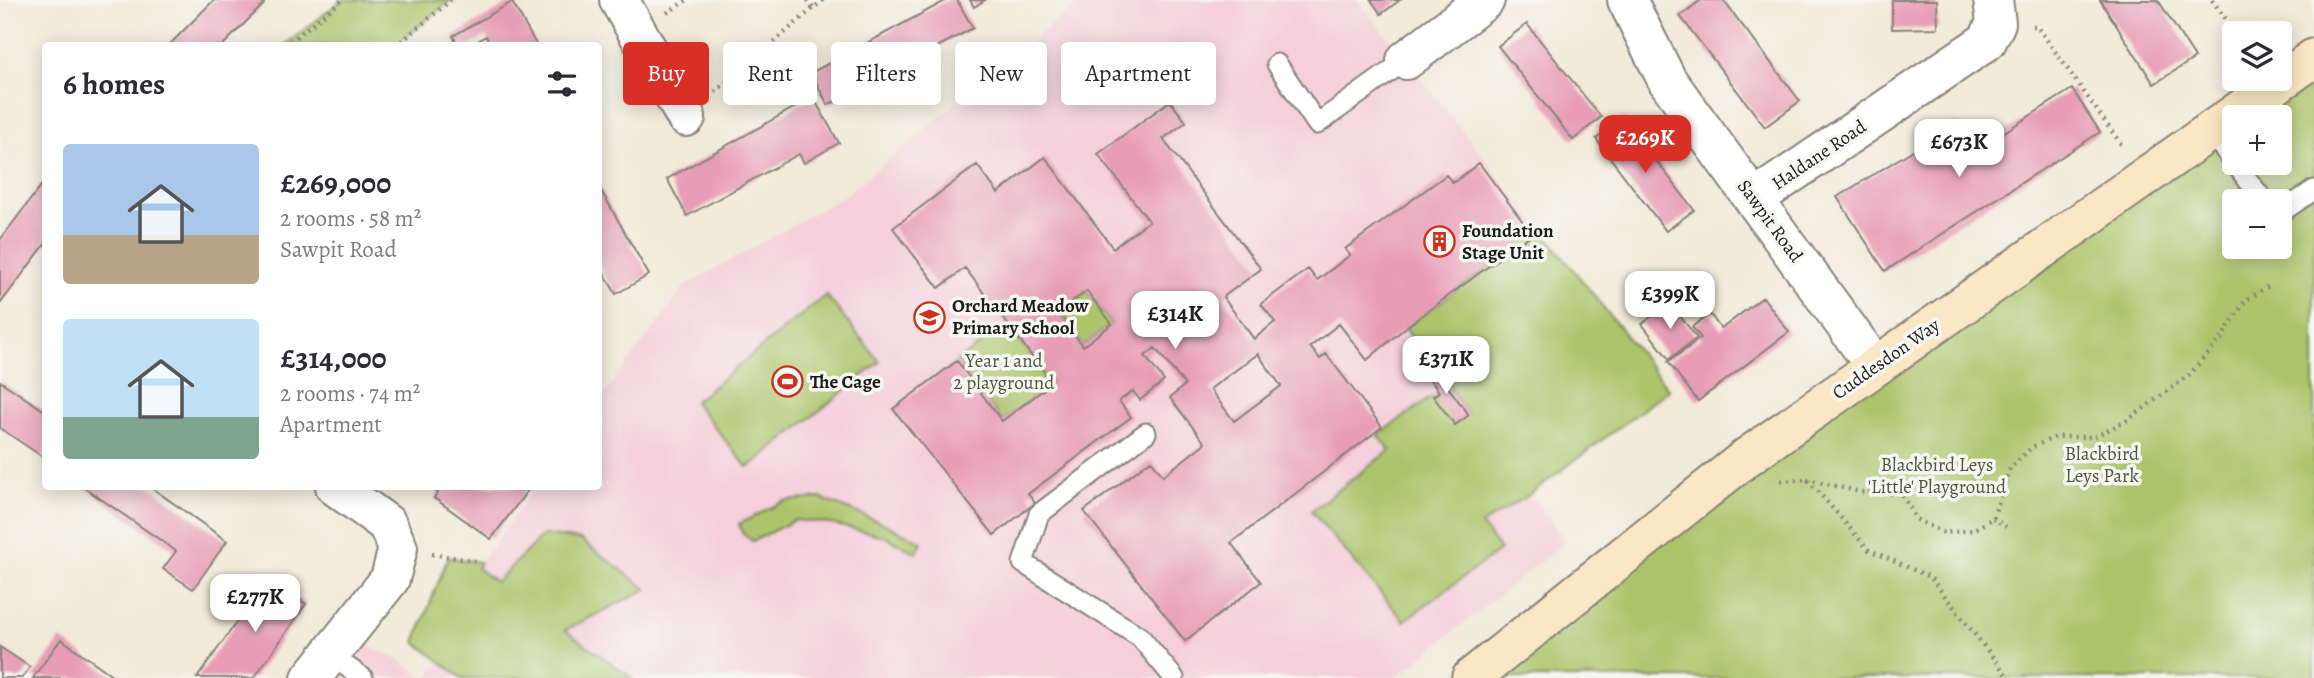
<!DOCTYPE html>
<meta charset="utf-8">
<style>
:root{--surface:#fff;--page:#f2f2f3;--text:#2b2b33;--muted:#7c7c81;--accent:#d93025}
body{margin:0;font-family:Alegreya,serif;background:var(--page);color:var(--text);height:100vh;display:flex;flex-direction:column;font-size:26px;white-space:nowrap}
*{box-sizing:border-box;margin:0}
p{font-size:23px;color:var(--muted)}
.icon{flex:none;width:38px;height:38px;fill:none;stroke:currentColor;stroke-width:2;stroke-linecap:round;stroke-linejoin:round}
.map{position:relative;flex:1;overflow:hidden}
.details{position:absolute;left:42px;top:42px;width:560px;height:448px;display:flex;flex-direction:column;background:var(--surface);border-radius:7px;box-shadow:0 4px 18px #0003}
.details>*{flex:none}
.banner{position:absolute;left:623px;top:42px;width:665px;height:63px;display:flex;gap:14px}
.fabs{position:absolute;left:2222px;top:21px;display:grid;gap:14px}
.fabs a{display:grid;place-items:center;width:70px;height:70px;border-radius:7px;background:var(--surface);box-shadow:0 4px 18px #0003;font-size:35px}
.price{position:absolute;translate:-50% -60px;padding:0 16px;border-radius:14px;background:#fff;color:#222;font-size:23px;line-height:46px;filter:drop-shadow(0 2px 4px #0008)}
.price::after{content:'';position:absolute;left:50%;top:42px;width:21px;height:16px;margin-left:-10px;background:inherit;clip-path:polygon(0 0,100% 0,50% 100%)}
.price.selected{background:var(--accent);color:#fff}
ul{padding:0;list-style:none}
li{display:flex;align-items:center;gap:21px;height:175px;padding:0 21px}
li span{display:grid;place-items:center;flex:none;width:196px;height:140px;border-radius:7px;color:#555}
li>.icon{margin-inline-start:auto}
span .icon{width:84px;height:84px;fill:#fffc;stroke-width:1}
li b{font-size:30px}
h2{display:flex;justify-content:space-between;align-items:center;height:84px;padding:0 21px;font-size:30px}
.chip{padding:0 24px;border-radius:7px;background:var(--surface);box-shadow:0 4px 18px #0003;font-size:24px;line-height:63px}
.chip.selected{background:var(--accent);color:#fff}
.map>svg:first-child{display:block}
.built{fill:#f5cfdb}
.green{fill:#acc56b;stroke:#647044;stroke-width:2;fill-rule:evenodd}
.building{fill:#e89db7;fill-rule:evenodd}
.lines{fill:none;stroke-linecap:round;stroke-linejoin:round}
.lane-casing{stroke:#87837a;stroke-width:23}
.street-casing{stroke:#87837a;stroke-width:42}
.secondary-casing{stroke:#87837a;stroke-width:42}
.path{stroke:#87837a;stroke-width:4.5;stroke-dasharray:2 5;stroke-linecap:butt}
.lane{stroke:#fff;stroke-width:19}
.street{stroke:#fff;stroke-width:38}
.secondary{stroke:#fae7c3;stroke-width:38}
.labels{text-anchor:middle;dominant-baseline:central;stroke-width:7;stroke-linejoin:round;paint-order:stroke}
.street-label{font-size:19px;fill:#1c1c1c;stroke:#f6f6f2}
.poi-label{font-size:19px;font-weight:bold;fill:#1c1c1c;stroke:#f6f6f2;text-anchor:start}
.park-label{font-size:19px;fill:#4e5738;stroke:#f6f6f2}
</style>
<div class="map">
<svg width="2314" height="678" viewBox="0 0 2314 678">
<rect width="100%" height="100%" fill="#f6f6f2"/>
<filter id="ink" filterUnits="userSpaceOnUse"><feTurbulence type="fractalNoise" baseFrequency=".0143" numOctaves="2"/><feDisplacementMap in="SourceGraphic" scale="14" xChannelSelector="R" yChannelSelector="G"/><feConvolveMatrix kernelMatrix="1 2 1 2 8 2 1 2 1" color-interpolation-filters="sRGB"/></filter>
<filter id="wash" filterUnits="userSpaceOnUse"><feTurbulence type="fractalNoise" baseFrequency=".00686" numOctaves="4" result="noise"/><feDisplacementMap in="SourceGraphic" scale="28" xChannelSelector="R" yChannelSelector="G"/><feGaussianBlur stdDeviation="1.57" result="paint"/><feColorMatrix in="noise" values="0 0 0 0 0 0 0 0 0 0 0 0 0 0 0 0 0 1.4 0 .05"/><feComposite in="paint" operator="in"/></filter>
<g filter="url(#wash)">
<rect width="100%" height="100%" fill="#f2ead8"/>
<!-- built -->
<path class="built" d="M1082,0H1358L1669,390L1530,494L1566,541L1396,678H632L476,568L536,487L598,486L599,402L685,286L844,196Z
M360,643L400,660L423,678H334Z
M440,662L462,678H427Z"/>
<!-- green -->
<path class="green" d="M342,0H451L396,45H285Z
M2314,58V678H1490L1747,457ZM2235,117H2280V163H2235ZM2235,201H2280V247H2235Z
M1542,230L1669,390L1530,494L1481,525L1500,550L1404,621L1311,511L1390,450L1378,435L1433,396L1469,415L1405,328L1532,234Z
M1087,291L1112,324L1083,346L1058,312Z
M826,295L880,362L748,468L694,402Z
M1008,325L1052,383L1002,421L957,361Z
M820,498L882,523L922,542L916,553L884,536L826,523L795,520L753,541L743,534L739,524L784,501Z
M543,535L581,540L647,589L565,630L632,678H462L415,642L448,557L480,562L477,568L496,582Z"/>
<g id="blocks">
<!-- building -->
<path class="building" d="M214,0H260L264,4L222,46H168Z
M947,0H957L973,28L828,105L811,73Z
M970,0H985L974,7Z
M1371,0H1400L1381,14Z
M1701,0H1723L1800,101L1765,127L1680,16Z
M1892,0H1937L1938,28L1892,29Z
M2100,0H2158L2195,58L2154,84Z
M512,2L537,46H491L486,36L470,46H458L453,36Z
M1527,24L1601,117L1573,140L1498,46Z
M2072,89L2100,132L1885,271L1837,197L1957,123L1976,150Z
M813,97L839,143L804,163L799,154L687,216L667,179Z
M1170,101L1186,122L1163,139L1261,269L1223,297L1254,339L1275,322L1261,304L1308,269L1317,280L1350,255L1345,249L1446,175L1453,183L1479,163L1532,234L1405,328L1367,360L1339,324L1310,347L1320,359L1326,354L1382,427L1231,543L1261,582L1185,641L1084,511L1151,460L1163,476L1205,443L1170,398L1185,385L1155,348L1145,356L1164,381L1140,400L1133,391L1119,401L1131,417L1028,494L1035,503L994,535L893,409L957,361L1002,421L1052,383L965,268L939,288L893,228L977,165L998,193L1045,157L1113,248L1149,221L1098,154ZM1087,291L1112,324L1083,346L1058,312ZM1258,354L1281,386L1234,421L1210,389Z
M1624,118L1694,210L1666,231L1596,139Z
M46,179V243L0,304V240Z
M598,185L649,275L616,294L598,263Z
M1763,297L1789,332L1698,401L1668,362L1701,338L1692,327L1710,314L1721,329Z
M1670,303L1697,338L1669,359L1642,324Z
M1429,362L1469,415L1455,425L1433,396L1439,392L1421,367Z
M0,381L46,412V459L0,428Z
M82,486H149L227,541L193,589L163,569L176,551Z
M429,486H531L491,539L434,498L438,493Z
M268,578L306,604L254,678H197Z
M61,639L116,678H33Z
M0,647L30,667L22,678H0Z"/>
</g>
</g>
<g filter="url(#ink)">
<use href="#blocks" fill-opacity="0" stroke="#87837a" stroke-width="2"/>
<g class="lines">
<defs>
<path id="lane" d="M1277,64L1317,124L1406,60
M2210,131L2264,201
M2280,213L2314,190
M1146,433L1039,514L1023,563L1140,637L1174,678
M329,654L363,678"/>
<path id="street" d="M619,0L686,117
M1627,0L1667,80L1875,366
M1406,60L1485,0
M1754,199L1987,41L1996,23L1993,0
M311,678L390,579L398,548L387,524L335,486"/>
<path id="secondary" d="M1471,678L1747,457L2314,58"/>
</defs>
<!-- lane casing -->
<use href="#lane" class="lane-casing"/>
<!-- street casing -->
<use href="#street" class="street-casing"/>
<!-- secondary casing -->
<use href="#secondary" class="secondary-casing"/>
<!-- path -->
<path class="path" d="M808,0L813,8
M2212,0L2236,33
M667,13L687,0
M2033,26H2037L2123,147
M285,46L342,0
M396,46L451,0
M715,92L823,0
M1807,479L1860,492L1902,494L1916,519L1944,533L1973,530L1993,518L2010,468L2032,447L2056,437H2094L2128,420L2189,375L2221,339L2245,301L2270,285
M1781,481L1807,479L1869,550L1930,577L2009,678
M1993,518L2006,527
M432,554L480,562"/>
<!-- lane -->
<use href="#lane" class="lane"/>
<!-- street -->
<use href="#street" class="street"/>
<!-- secondary -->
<use href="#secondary" class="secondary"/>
</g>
</g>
<!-- icons -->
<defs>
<symbol id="building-ring" viewBox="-11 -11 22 22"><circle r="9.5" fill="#f6f6f2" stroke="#c8321e" stroke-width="1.5"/><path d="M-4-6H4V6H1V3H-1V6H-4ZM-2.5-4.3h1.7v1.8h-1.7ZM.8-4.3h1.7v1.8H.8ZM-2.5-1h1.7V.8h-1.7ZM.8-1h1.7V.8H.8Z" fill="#c8321e"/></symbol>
<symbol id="school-ring" viewBox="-11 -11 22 22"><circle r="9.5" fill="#f6f6f2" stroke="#c8321e" stroke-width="1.5"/><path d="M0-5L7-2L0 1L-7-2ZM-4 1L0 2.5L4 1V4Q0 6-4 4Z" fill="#c8321e"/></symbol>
<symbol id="stadium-ring" viewBox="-11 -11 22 22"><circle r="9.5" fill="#f6f6f2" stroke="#c8321e" stroke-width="1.5"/><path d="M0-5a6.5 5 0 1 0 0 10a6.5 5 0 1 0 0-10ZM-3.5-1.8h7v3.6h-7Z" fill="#c8321e"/></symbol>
</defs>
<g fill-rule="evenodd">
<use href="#building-ring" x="1422" y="224" width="35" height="35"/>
<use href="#school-ring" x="912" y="300" width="35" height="35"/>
<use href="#stadium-ring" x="770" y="364" width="35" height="35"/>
</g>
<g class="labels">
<!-- street labels -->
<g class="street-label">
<text transform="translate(1819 155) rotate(-34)">Haldane Road</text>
<text transform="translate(1770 221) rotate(54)">Sawpit Road</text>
<text transform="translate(1886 359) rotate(-35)">Cuddesdon Way</text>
</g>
<!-- poi labels -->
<g class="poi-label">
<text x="1462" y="231">Foundation<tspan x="1462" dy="22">Stage Unit</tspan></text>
<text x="952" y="306">Orchard Meadow<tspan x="952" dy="22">Primary School</tspan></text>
<text x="810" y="382">The Cage</text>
</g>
<!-- park labels -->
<g class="park-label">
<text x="1004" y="361">Year 1 and<tspan x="1004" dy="22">2 playground</tspan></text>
<text x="2102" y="454">Blackbird<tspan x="2102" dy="22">Leys Park</tspan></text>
<text x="1937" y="465">Blackbird Leys<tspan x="1937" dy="22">'Little' Playground</tspan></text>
</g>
</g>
</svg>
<div class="fabs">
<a><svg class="icon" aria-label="layers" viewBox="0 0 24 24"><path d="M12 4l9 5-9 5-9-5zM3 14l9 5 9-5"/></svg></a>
<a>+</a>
<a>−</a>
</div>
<b class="price selected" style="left:1645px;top:175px">£269K</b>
<b class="price" style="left:1959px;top:179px">£673K</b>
<b class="price" style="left:1670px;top:331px">£399K</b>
<b class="price" style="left:1175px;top:351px">£314K</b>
<b class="price" style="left:1446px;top:396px">£371K</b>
<b class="price" style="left:255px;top:634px">£277K</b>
<div class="banner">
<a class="chip selected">Buy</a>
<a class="chip">Rent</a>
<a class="chip">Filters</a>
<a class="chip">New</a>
<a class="chip">Apartment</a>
</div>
<section class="details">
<h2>6 homes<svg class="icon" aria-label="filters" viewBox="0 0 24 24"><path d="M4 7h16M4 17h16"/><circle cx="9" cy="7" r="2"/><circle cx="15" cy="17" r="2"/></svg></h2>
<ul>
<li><span style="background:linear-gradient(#a9c7e8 65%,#b9a48a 0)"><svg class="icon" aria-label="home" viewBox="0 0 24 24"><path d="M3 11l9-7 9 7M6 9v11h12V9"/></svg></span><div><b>£269,000</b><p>2 rooms · 58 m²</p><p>Sawpit Road</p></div></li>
<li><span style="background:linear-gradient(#bfe0f5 70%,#7fa58c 0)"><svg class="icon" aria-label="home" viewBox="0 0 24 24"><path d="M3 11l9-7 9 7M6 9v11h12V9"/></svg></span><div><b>£314,000</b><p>2 rooms · 74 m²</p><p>Apartment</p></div></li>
</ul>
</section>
</div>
